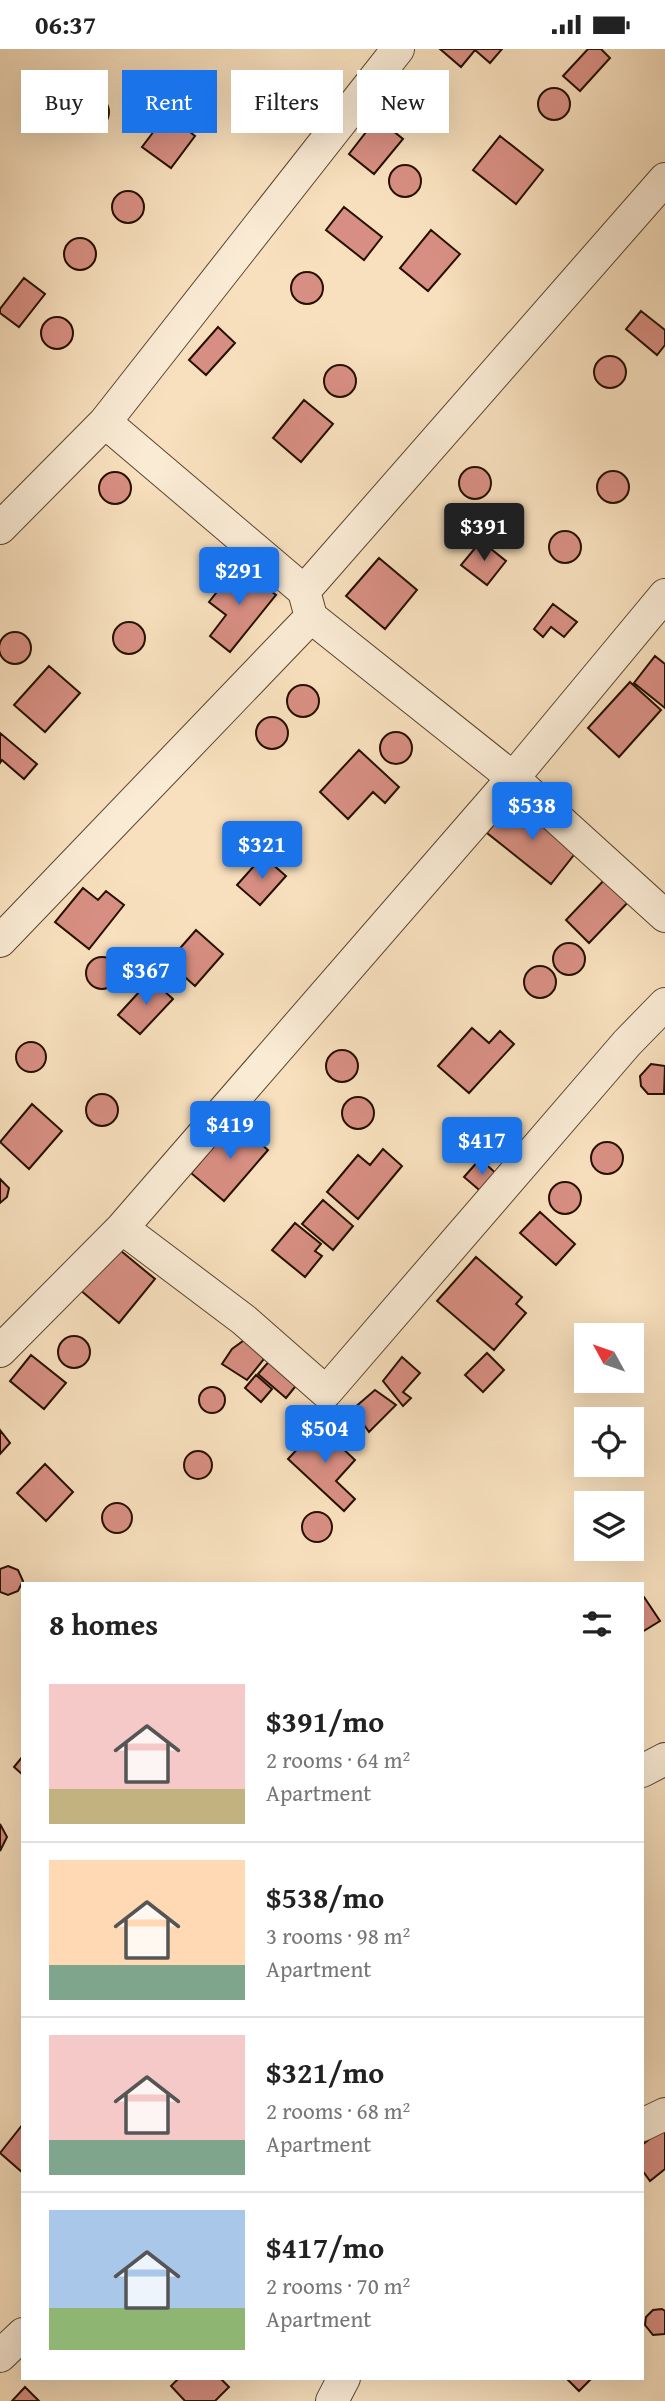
<!DOCTYPE html>
<meta charset="utf-8">
<style>
:root{--surface:#fff;--page:#f6f6f6;--text:#222;--muted:#767676;--line:#e0e0e0;--accent:#1a73e8}
body{margin:0;font-family:"Gentium Book Plus",serif;background:var(--page);color:var(--text);height:100vh;display:flex;flex-direction:column;font-size:26px;white-space:nowrap}
*{box-sizing:border-box;margin:0}
p{font-size:23px;color:var(--muted)}
.icon{flex:none;width:38px;height:38px;fill:none;stroke:currentColor;stroke-width:2;stroke-linecap:round;stroke-linejoin:round}
.map{position:relative;flex:1;overflow:hidden}
.details{position:absolute;left:21px;top:1533px;width:623px;height:798px;display:flex;flex-direction:column;background:var(--surface);border-radius:0px;box-shadow:0 7px 28px #0002}
.details>*{flex:none}
.guide{position:absolute;left:21px;top:21px;width:623px;height:63px;display:flex;gap:14px}
.needle{width:46px;rotate:310deg}
.buttons{position:absolute;left:574px;top:1274px;display:grid;gap:14px}
.buttons a{display:grid;place-items:center;width:70px;height:70px;border-radius:0px;background:var(--surface);box-shadow:0 7px 28px #0002;font-size:35px}
.price{position:absolute;translate:-50% -60px;padding:0 16px;border-radius:7px;background:var(--accent);color:#fff;font-size:23px;line-height:46px;filter:drop-shadow(0 2px 4px #0008)}
.price::after{content:'';position:absolute;left:50%;top:42px;width:21px;height:16px;margin-left:-10px;background:inherit;clip-path:polygon(0 0,100% 0,50% 100%)}
.price.on{background:#222;color:#fff}
ul{padding:0;list-style:none}
li{display:flex;align-items:center;gap:21px;height:175px;padding:0 28px}
li+li{border-top:2px solid var(--line)}
li span{display:grid;place-items:center;flex:none;width:196px;height:140px;border-radius:0px;color:#555}
li>.icon{margin-inline-start:auto}
span .icon{width:84px;height:84px;fill:#fffc;stroke-width:1}
li b{font-size:30px}
h2{display:flex;justify-content:space-between;align-items:center;height:84px;padding:0 28px;font-size:30px}
.chip{padding:0 24px;border-radius:0px;background:var(--surface);box-shadow:0 7px 28px #0002;font-size:24px;line-height:63px}
.chip.on{background:var(--accent);color:#fff}
.status{display:flex;justify-content:space-between;align-items:center;height:49px;padding:0 35px;background:var(--surface);direction:ltr}
.status svg{height:19px;fill:currentColor}
.map>svg:first-child{display:block}
.building{fill:#d88f83;stroke:#261000;stroke-width:2}
.lines{fill:none;stroke-linecap:round;stroke-linejoin:round}
.street-casing{stroke:#5a4430;stroke-width:34}
.street{stroke:#faebd5;stroke-width:32}
</style>
<div class="status"><b>06:37</b><svg viewBox="0 0 49 12"><path d="M0 12V9h3v3zM5 12V6h3v6zM10 12V3h3v9zM15 12V0h3v12zM26 1h20v11H26zM47 4h2v5h-2z"/></svg></div>
<div class="map">
<svg width="665" height="2352" viewBox="0 0 665 2352">
<rect width="100%" height="100%" fill="#f8e0be"/>
<filter id="stains"><feTurbulence type="fractalNoise" baseFrequency=".00286" numOctaves="4"/><feColorMatrix values="0 0 0 0 .2 0 0 0 0 .09 0 0 0 0 .02 0 0 0 .5 -.17"/></filter>
<radialGradient id="worn" r=".72"><stop offset=".6" stop-color="#630" stop-opacity="0"/><stop offset="1" stop-color="#630" stop-opacity=".3"/></radialGradient>
<!-- building -->
<path class="building" d="M440,0H502L490,14L475,1L461,18Z
M588,0H601L610,9L580,42L563,27Z
M538 55a16 16 0 1 1 32 0a16 16 0 1 1-32 0Z
M77 63a16 16 0 1 1 32 0a16 16 0 1 1-32 0Z
M167,65L195,87L171,119L142,98Z
M377,69L403,90L374,125L349,105Z
M500,87L543,121L516,155L473,121Z
M389 132a16 16 0 1 1 32 0a16 16 0 1 1-32 0Z
M112 158a16 16 0 1 1 32 0a16 16 0 1 1-32 0Z
M344,158L382,188L364,211L326,181Z
M431,181L460,205L428,242L400,219Z
M64 205a16 16 0 1 1 32 0a16 16 0 1 1-32 0Z
M291 239a16 16 0 1 1 32 0a16 16 0 1 1-32 0Z
M24,229L45,245L19,278L0,264V260Z
M641,262L665,281V296L657,306L626,280Z
M41 284a16 16 0 1 1 32 0a16 16 0 1 1-32 0Z
M218,278L235,294L206,326L189,311Z
M594 323a16 16 0 1 1 32 0a16 16 0 1 1-32 0Z
M324 332a16 16 0 1 1 32 0a16 16 0 1 1-32 0Z
M304,351L333,375L301,413L273,389Z
M459 434a16 16 0 1 1 32 0a16 16 0 1 1-32 0Z
M597 438a16 16 0 1 1 32 0a16 16 0 1 1-32 0Z
M99 439a16 16 0 1 1 32 0a16 16 0 1 1-32 0Z
M549 498a16 16 0 1 1 32 0a16 16 0 1 1-32 0Z
M481,492L506,512L487,536L461,516Z
M379,509L417,541L385,580L346,547Z
M238,516L276,546L230,603L210,587L226,566L209,553Z
M553,555L577,573L564,588L551,578L543,588L534,580Z
M113 589a16 16 0 1 1 32 0a16 16 0 1 1-32 0Z
M-1 599a16 16 0 1 1 32 0a16 16 0 1 1-32 0Z
M655,607L665,615V659L634,634Z
M49,617L80,644L45,683L14,656Z
M630,633L661,661L619,708L588,679Z
M287 652a16 16 0 1 1 32 0a16 16 0 1 1-32 0Z
M256 684a16 16 0 1 1 32 0a16 16 0 1 1-32 0Z
M380 699a16 16 0 1 1 32 0a16 16 0 1 1-32 0Z
M0,684L37,715L24,730L2,711L0,714Z
M359,701L399,738L385,754L373,743L348,770L320,743Z
M513,751L577,802L551,835L487,784Z
M263,807L286,827L260,856L237,836Z
M608,827L632,849L589,894L566,871Z
M83,839L98,851L106,842L124,856L89,900L55,873Z
M196,881L223,905L195,937L168,913Z
M553 910a16 16 0 1 1 32 0a16 16 0 1 1-32 0Z
M86 924a16 16 0 1 1 32 0a16 16 0 1 1-32 0Z
M524 933a16 16 0 1 1 32 0a16 16 0 1 1-32 0Z
M151,930L173,950L140,985L118,966Z
M472,979L489,994L500,982L514,995L469,1044L438,1017Z
M16 1008a15 15 0 1 1 30 0a15 15 0 1 1-30 0Z
M326 1017a16 16 0 1 1 32 0a16 16 0 1 1-32 0Z
M651,1015L665,1017L664,1045H648L641,1037L640,1027Z
M86 1061a16 16 0 1 1 32 0a16 16 0 1 1-32 0Z
M342 1064a16 16 0 1 1 32 0a16 16 0 1 1-32 0Z
M32,1055L62,1082L29,1120L0,1093Z
M235,1072L268,1101L224,1152L191,1124Z
M591 1109a16 16 0 1 1 32 0a16 16 0 1 1-32 0Z
M383,1100L402,1117L358,1170L327,1143L358,1106L370,1116Z
M480,1110L499,1127L484,1145L464,1128Z
M0,1130L9,1139L7,1148L0,1154Z
M549 1149a16 16 0 1 1 32 0a16 16 0 1 1-32 0Z
M323,1151L353,1177L333,1201L302,1175Z
M540,1163L575,1195L556,1216L520,1184Z
M295,1174L321,1195L315,1202L322,1207L305,1228L272,1201Z
M115,1197L155,1230L119,1274L79,1240Z
M476,1208L522,1248L516,1255L526,1264L494,1301L437,1252Z
M58 1303a16 16 0 1 1 32 0a16 16 0 1 1-32 0Z
M247,1289L268,1305L247,1331L222,1315L232,1300Z
M487,1304L504,1321L483,1343L465,1326Z
M31,1306L66,1334L44,1360L10,1332Z
M402,1308L420,1324L403,1343L411,1349L403,1357L383,1332Z
M272,1309L299,1333L286,1349L258,1325Z
M256,1326L272,1340L261,1353L245,1339Z
M199 1351a13 13 0 1 1 26 0a13 13 0 1 1-26 0Z
M375,1341L396,1356L369,1383L353,1360Z
M319,1377L355,1411L336,1432L355,1450L344,1462L288,1410Z
M0,1381L10,1394L0,1405Z
M184 1416a14 14 0 1 1 28 0a14 14 0 1 1-28 0Z
M45,1415L73,1443L46,1472L17,1444Z
M102 1469a15 15 0 1 1 30 0a15 15 0 1 1-30 0Z
M302 1478a15 15 0 1 1 30 0a15 15 0 1 1-30 0Z
M8,1517L18,1521L23,1532L18,1542L8,1546L0,1543V1520Z
M644,1548L660,1572L642,1583V1549Z
M23,1707V1726L14,1718Z
M0,1775L7,1788L0,1802Z
M23,2075V2124L0,2104Z
M665,2078V2120L650,2132L642,2121V2096Z
M662,2260L665,2262V2285L653,2286L645,2276L646,2268L653,2261Z
M179,2329H220L229,2338L215,2352H185L171,2337Z
M566,2329H592L579,2342Z
M25,2338L39,2352H12Z"/>
<g class="lines">
<defs>
<path id="street" d="M105,373L304,542
M0,479L105,373L398,0
M311,568L513,729L665,867
M0,892L311,568L304,542L665,130
M122,1179L244,1271L326,1343L627,994L665,955
M0,1302L122,1179L513,729L665,546
M642,1722L665,1710
M642,2076L665,2065
M0,2307L23,2285
M332,2352L344,2329"/>
</defs>
<!-- street casing -->
<use href="#street" class="street-casing"/>
<!-- street -->
<use href="#street" class="street"/>
</g>
<rect width="100%" height="100%" filter="url(#stains)"/>
<rect width="100%" height="100%" fill="url(#worn)"/>
</svg>
<div class="buttons">
<a><svg class="needle" viewBox="-14 -14 28 28"><path d="M0-13l5 13h-10z" fill="#e53935"/><path d="M0 13l5-13h-10z" fill="#767676"/></svg></a>
<a><svg class="icon" aria-label="locate" viewBox="0 0 24 24"><circle cx="12" cy="12" r="6"/><path d="M12 2v4M12 18v4M2 12h4M18 12h4"/></svg></a>
<a><svg class="icon" aria-label="layers" viewBox="0 0 24 24"><path d="M12 4l9 5-9 5-9-5zM3 14l9 5 9-5"/></svg></a>
</div>
<b class="price on" style="left:484px;top:514px">$391</b>
<b class="price" style="left:239px;top:558px">$291</b>
<b class="price" style="left:532px;top:793px">$538</b>
<b class="price" style="left:262px;top:832px">$321</b>
<b class="price" style="left:146px;top:958px">$367</b>
<b class="price" style="left:230px;top:1112px">$419</b>
<b class="price" style="left:482px;top:1128px">$417</b>
<b class="price" style="left:325px;top:1416px">$504</b>
<div class="guide">
<a class="chip">Buy</a>
<a class="chip on">Rent</a>
<a class="chip">Filters</a>
<a class="chip">New</a>
</div>
<section class="details">
<h2>8 homes<svg class="icon" aria-label="filters" viewBox="0 0 24 24"><path d="M4 7h16M4 17h16"/><circle cx="9" cy="7" r="2"/><circle cx="15" cy="17" r="2"/></svg></h2>
<ul>
<li><span style="background:linear-gradient(#f6c9c9 75%,#c2b280 0)"><svg class="icon" aria-label="home" viewBox="0 0 24 24"><path d="M3 11l9-7 9 7M6 9v11h12V9"/></svg></span><div><b>$391/mo</b><p>2 rooms · 64 m²</p><p>Apartment</p></div></li>
<li><span style="background:linear-gradient(#ffd9b3 75%,#7fa58c 0)"><svg class="icon" aria-label="home" viewBox="0 0 24 24"><path d="M3 11l9-7 9 7M6 9v11h12V9"/></svg></span><div><b>$538/mo</b><p>3 rooms · 98 m²</p><p>Apartment</p></div></li>
<li><span style="background:linear-gradient(#f6c9c9 75%,#7fa58c 0)"><svg class="icon" aria-label="home" viewBox="0 0 24 24"><path d="M3 11l9-7 9 7M6 9v11h12V9"/></svg></span><div><b>$321/mo</b><p>2 rooms · 68 m²</p><p>Apartment</p></div></li>
<li><span style="background:linear-gradient(#a9c7e8 70%,#8fb573 0)"><svg class="icon" aria-label="home" viewBox="0 0 24 24"><path d="M3 11l9-7 9 7M6 9v11h12V9"/></svg></span><div><b>$417/mo</b><p>2 rooms · 70 m²</p><p>Apartment</p></div></li>
</ul>
</section>
</div>
